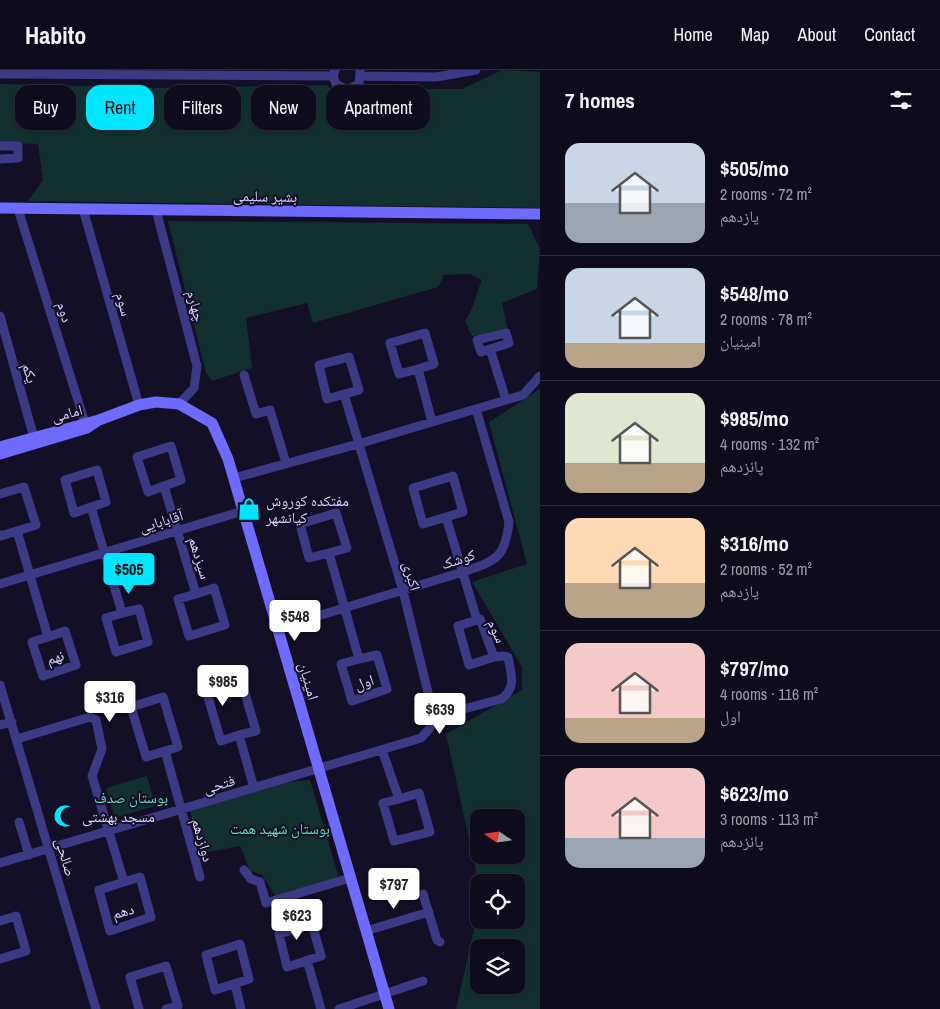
<!DOCTYPE html>
<meta charset="utf-8">
<style>
:root{--surface:#0e0b1c;--page:#1c1929;--text:#f1f3f6;--muted:#9b9ba3;--line:#2e2b3b;--accent:#00e5ff}
body{margin:0;font-family:"Archivo Narrow","Noto Naskh Arabic",sans-serif;background:var(--page);color:var(--text);height:100vh;display:flex;flex-direction:column;font-size:19px;white-space:nowrap}
*{box-sizing:border-box;margin:0}
p{font-size:16px;color:var(--muted)}
.icon{flex:none;width:28px;height:28px;fill:none;stroke:currentColor;stroke-width:2;stroke-linecap:round;stroke-linejoin:round}
.map{position:relative;flex:1;overflow:hidden}
.side{display:flex;flex-direction:column;background:var(--surface);width:400px}
.side>*{flex:none}
.top-card{position:absolute;left:15px;top:15px;width:450px;height:45px;display:flex;gap:10px}
.needle{width:32px;rotate:283deg}
.fabs{position:absolute;left:470px;top:739px;display:grid;gap:10px}
.fabs a{display:grid;place-items:center;width:55px;height:55px;border-radius:10px;background:var(--surface);box-shadow:0 1px 4px #0004,0 0 0 1px var(--line);font-size:25px}
.price{position:absolute;translate:-50% -42px;padding:0 11px;border-radius:5px;background:#fff;color:#222;font-size:16px;line-height:32px;filter:drop-shadow(0 1px 2px #0008)}
.price::after{content:'';position:absolute;left:50%;top:30px;width:15px;height:11px;margin-left:-8px;background:inherit;clip-path:polygon(0 0,100% 0,50% 100%)}
.price.active{background:var(--accent);color:#111}
ul{padding:0;list-style:none}
li{display:flex;align-items:center;gap:15px;height:125px;padding:0 25px}
li+li{border-top:1px solid var(--line)}
li span{display:grid;place-items:center;flex:none;width:140px;height:100px;border-radius:15px;color:#555}
li>.icon{margin-inline-start:auto}
span .icon{width:60px;height:60px;fill:#fffc;stroke-width:1}
li b{font-size:21px}
h2{display:flex;justify-content:space-between;align-items:center;height:60px;padding:0 25px;font-size:21px}
.tag{padding:0 18px;border-radius:15px;background:var(--surface);box-shadow:0 1px 4px #0004,0 0 0 1px var(--line);font-size:18px;line-height:45px}
.tag.active{background:var(--accent);color:#111}
header{display:flex;align-items:center;gap:30px;box-sizing:border-box;height:70px;padding:0 25px;background:var(--surface);border-bottom:1px solid var(--line)}
header strong{font-size:24px}
nav{display:flex;gap:28px;margin-inline-start:auto;font-size:18px}
main{display:flex;flex:1;min-height:0}
.map>svg:first-child{display:block}
.green{fill:#12302f;fill-rule:evenodd}
.lines{fill:none;stroke-linecap:round;stroke-linejoin:round}
.street{stroke:#3d3a85;stroke-width:9}
.secondary{stroke:#6f6bff;stroke-width:11}
.labels{text-anchor:middle;dominant-baseline:central;stroke-width:4;stroke-linejoin:round;paint-order:stroke}
.street-label{font-size:15px;fill:#d9d4ff;stroke:#130f26}
.poi-label{font-size:15px;fill:#d9d4ff;stroke:#130f26;text-anchor:start}
.park-label{font-size:15px;fill:#5fe0c0;stroke:#130f26}
</style>
<header>
<strong>Habito</strong>
<nav><a>Home</a><a>Map</a><a>About</a><a>Contact</a></nav>
</header>
<main>
<div class="map">
<svg width="540" height="939" viewBox="0 0 540 939">
<rect width="100%" height="100%" fill="#130f26"/>
<!-- green -->
<path class="green" d="M502,0L540,2V138L28,131L43,110L38,74L0,73V14L167,18L326,15L345,29L359,27L367,19H462Z
M168,151L528,154L540,179L537,219L502,233L508,261L472,266L465,251C475,236 475,226 482,210L469,204L444,205L438,217L313,253L307,233L246,248L252,298L212,311L206,303Z
M540,319V939H456L479,837V850H516V812H479V815L446,664L522,620V597L472,512L527,494L489,352ZM479,748H516V785H479ZM479,878H516V915H479Z
M147,706L155,736L115,748L106,718Z
M310,710L339,808L276,827L262,805L250,801L240,776L203,783L199,780L190,741L285,712Z"/>
<g class="lines">
<!-- street -->
<path class="street" d="M335,0L333,6L336,14L347,20L359,14L360,1
M0,4L333,6
M361,6L436,7L476,0
M0,76H18V88L0,89
M18,139L85,353
M83,139L139,335
M156,140L197,296L194,318L179,334
M0,246L34,368
M490,279L509,273L506,263L477,270L481,282L490,279L506,330
M349,287L359,320L327,329L319,295Z
M418,299L434,294L425,263L390,273L399,304L418,299L432,352
M244,305L256,344L270,340L286,393
M344,324L403,521L434,647
M234,408L358,374L523,325L540,306
M164,416L181,410L171,376L137,387L148,422L164,416L196,524L178,529L189,566L225,555L214,518L196,524
M0,424L24,417L36,455L1,466L0,465
M91,437L106,432L97,400L65,410L74,443L91,437L122,543L106,548L116,582L148,572L139,539L122,543
M446,447L463,442L453,406L413,418L423,454L446,447L477,550L458,556L469,595L494,587L480,549L477,550
M17,461L48,567L32,572L43,606L76,595L65,561L48,567
M329,483L347,478L336,443L300,454L309,488L329,483L359,589L341,594L352,631L387,619L377,585L359,589
M0,514L243,441
M278,558L463,502C495,491 505,489 509,452L476,339
M0,615L96,939
M434,647L501,629C517,618 511,604 508,587L504,586L494,587
M0,655L12,652
M239,665L256,661L239,603L204,614L221,671L239,665L254,718
M17,669L90,647L96,650L102,679L92,706L124,812L99,820L110,861L151,847L140,807L124,812
M382,680L399,729L383,733L394,771L430,762L419,723L399,729
M165,681L178,677L163,627L131,637L146,687L165,681L200,807
M19,752L29,785
M0,793L421,668L430,658L434,647
M244,800L251,809L260,812L266,833L350,808
M423,824L437,870L440,872
M0,851L16,846L26,881L0,889
M312,854L321,886L287,897L279,864Z
M366,861L429,842
M240,874L249,909L215,920L206,885Z
M307,890L321,939
M235,914L241,939
M139,939L130,907L166,896L178,936L166,939
M339,939L423,911"/>
<!-- secondary -->
<path class="secondary" d="M0,138L540,144
M99,350L139,335L156,332L179,334L212,353L228,389L389,939
M0,377L99,350L87,358L0,384"/>
</g>
<!-- icons -->
<defs>
<symbol id="shop-bare" viewBox="-9 -9 18 18"><path d="M-5-2.5h2.3a2.7 3.5 0 0 1 5.4 0H5L5.5 6h-11ZM-1.5-2.5h3a1.5 2.3 0 0 0-3 0Z" fill="#00e5ff" stroke="#130f26" stroke-width="2.5" paint-order="stroke"/></symbol>
<symbol id="mosque-bare" viewBox="-9 -9 18 18"><path d="M3.5-4.9A6 6 0 1 0 3.5 4.9A5 5 0 1 1 3.5-4.9Z" fill="#00e5ff" stroke="#130f26" stroke-width="2.5" paint-order="stroke"/></symbol>
</defs>
<g fill-rule="evenodd">
<use href="#shop-bare" x="233" y="423" width="32" height="32"/>
<use href="#mosque-bare" x="49" y="730" width="32" height="32"/>
</g>
<g class="labels">
<!-- street labels -->
<g class="street-label">
<text transform="translate(265 126) rotate(1)">بشیر سلیمی</text>
<text transform="translate(124 234) rotate(74)">سوم</text>
<text transform="translate(196 236) rotate(75)">چهارم</text>
<text transform="translate(65 242) rotate(73)">دوم</text>
<text transform="translate(30 303) rotate(74)">یکم</text>
<text transform="translate(67 343) rotate(-15)">امامی</text>
<text transform="translate(161 451) rotate(-17)">آقابابایی</text>
<text transform="translate(200 488) rotate(73)">سیزدهم</text>
<text transform="translate(458 489) rotate(-18)">کوشک</text>
<text transform="translate(412 506) rotate(74)">اکبری</text>
<text transform="translate(497 561) rotate(66)">سوم</text>
<text transform="translate(55 587) rotate(-19)">نهم</text>
<text transform="translate(309 611) rotate(74)">امینیان</text>
<text transform="translate(364 612) rotate(-18)">اول</text>
<text transform="translate(219 714) rotate(-17)">فتحی</text>
<text transform="translate(203 770) rotate(74)">دوازدهم</text>
<text transform="translate(66 787) rotate(74)">صالحی</text>
<text transform="translate(123 841) rotate(-15)">دهم</text>
</g>
<!-- poi labels -->
<g class="poi-label">
<text x="266" y="430">مفتکده کوروش<tspan x="266" dy="17">کیانشهر</tspan></text>
<text x="82" y="746">مسجد بهشتی</text>
</g>
<!-- park labels -->
<g class="park-label">
<text x="131" y="727">بوستان صدف</text>
<text x="280" y="758">بوستان شهید همت</text>
</g>
</g>
</svg>
<div class="fabs">
<a><svg class="needle" viewBox="-14 -14 28 28"><path d="M0-13l5 13h-10z" fill="#e53935"/><path d="M0 13l5-13h-10z" fill="#9b9ba3"/></svg></a>
<a><svg class="icon" aria-label="locate" viewBox="0 0 24 24"><circle cx="12" cy="12" r="6"/><path d="M12 2v4M12 18v4M2 12h4M18 12h4"/></svg></a>
<a><svg class="icon" aria-label="layers" viewBox="0 0 24 24"><path d="M12 4l9 5-9 5-9-5zM3 14l9 5 9-5"/></svg></a>
</div>
<b class="price active" style="left:129px;top:525px">$505</b>
<b class="price" style="left:295px;top:572px">$548</b>
<b class="price" style="left:223px;top:637px">$985</b>
<b class="price" style="left:110px;top:653px">$316</b>
<b class="price" style="left:440px;top:665px">$639</b>
<b class="price" style="left:394px;top:840px">$797</b>
<b class="price" style="left:297px;top:871px">$623</b>
<div class="top-card">
<a class="tag">Buy</a>
<a class="tag active">Rent</a>
<a class="tag">Filters</a>
<a class="tag">New</a>
<a class="tag">Apartment</a>
</div>
</div>
<section class="side">
<h2>7 homes<svg class="icon" aria-label="filters" viewBox="0 0 24 24"><path d="M4 7h16M4 17h16"/><circle cx="9" cy="7" r="2"/><circle cx="15" cy="17" r="2"/></svg></h2>
<ul>
<li><span style="background:linear-gradient(#c9d6e8 60%,#9aa5b1 0)"><svg class="icon" aria-label="home" viewBox="0 0 24 24"><path d="M3 11l9-7 9 7M6 9v11h12V9"/></svg></span><div><b>$505/mo</b><p>2 rooms · 72 m²</p><p>یازدهم</p></div></li>
<li><span style="background:linear-gradient(#c9d6e8 75%,#b9a48a 0)"><svg class="icon" aria-label="home" viewBox="0 0 24 24"><path d="M3 11l9-7 9 7M6 9v11h12V9"/></svg></span><div><b>$548/mo</b><p>2 rooms · 78 m²</p><p>امینیان</p></div></li>
<li><span style="background:linear-gradient(#dfe7d0 70%,#b9a48a 0)"><svg class="icon" aria-label="home" viewBox="0 0 24 24"><path d="M3 11l9-7 9 7M6 9v11h12V9"/></svg></span><div><b>$985/mo</b><p>4 rooms · 132 m²</p><p>پانزدهم</p></div></li>
<li><span style="background:linear-gradient(#ffd9b3 65%,#b9a48a 0)"><svg class="icon" aria-label="home" viewBox="0 0 24 24"><path d="M3 11l9-7 9 7M6 9v11h12V9"/></svg></span><div><b>$316/mo</b><p>2 rooms · 52 m²</p><p>یازدهم</p></div></li>
<li><span style="background:linear-gradient(#f6c9c9 75%,#b9a48a 0)"><svg class="icon" aria-label="home" viewBox="0 0 24 24"><path d="M3 11l9-7 9 7M6 9v11h12V9"/></svg></span><div><b>$797/mo</b><p>4 rooms · 116 m²</p><p>اول</p></div></li>
<li><span style="background:linear-gradient(#f6c9c9 70%,#9aa5b1 0)"><svg class="icon" aria-label="home" viewBox="0 0 24 24"><path d="M3 11l9-7 9 7M6 9v11h12V9"/></svg></span><div><b>$623/mo</b><p>3 rooms · 113 m²</p><p>پانزدهم</p></div></li>
</ul>
</section>
</main>
